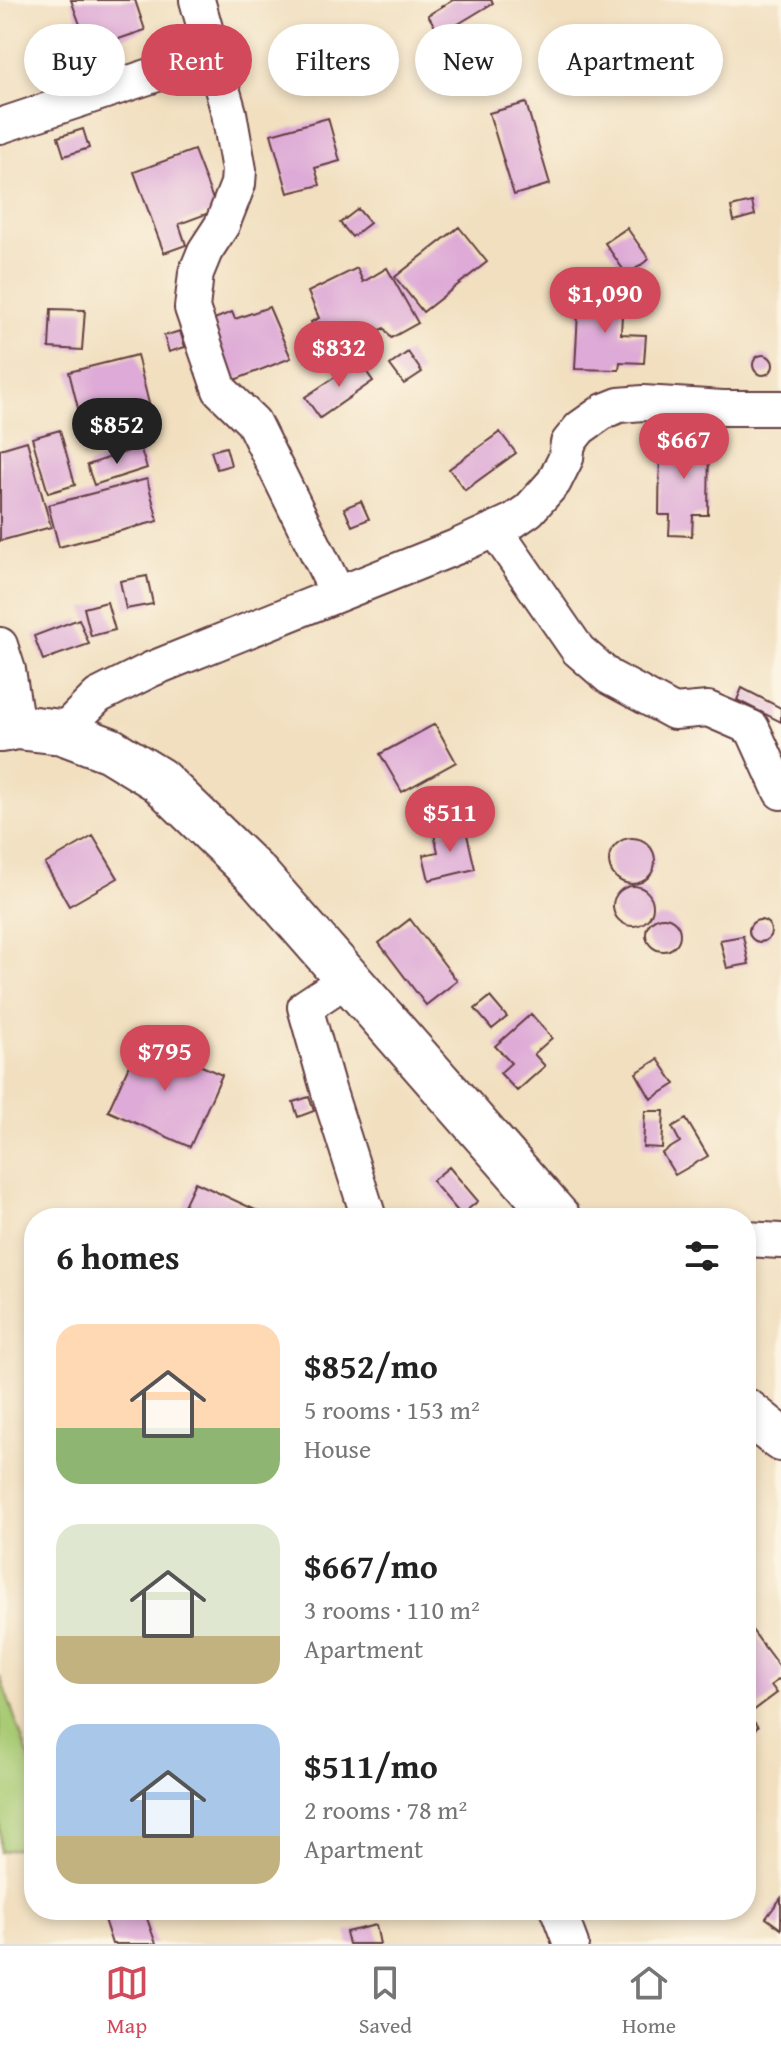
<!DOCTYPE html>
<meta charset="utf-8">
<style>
:root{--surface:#fff;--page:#f2f2f2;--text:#222;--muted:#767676;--line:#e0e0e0;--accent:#d1495b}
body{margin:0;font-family:"Gentium Book Plus",serif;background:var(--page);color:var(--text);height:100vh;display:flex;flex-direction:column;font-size:30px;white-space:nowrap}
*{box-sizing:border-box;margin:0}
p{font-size:26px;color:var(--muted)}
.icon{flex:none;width:44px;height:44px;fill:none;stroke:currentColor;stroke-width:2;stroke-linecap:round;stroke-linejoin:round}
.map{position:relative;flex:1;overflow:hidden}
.drawer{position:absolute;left:24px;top:1208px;width:732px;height:712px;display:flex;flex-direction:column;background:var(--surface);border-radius:32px;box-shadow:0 4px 12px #0003}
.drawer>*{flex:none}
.banner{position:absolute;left:24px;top:24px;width:734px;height:72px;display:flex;gap:16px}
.price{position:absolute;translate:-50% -68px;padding:0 18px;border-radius:28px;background:var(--accent);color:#fff;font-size:26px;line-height:52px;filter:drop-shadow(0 2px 4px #0008)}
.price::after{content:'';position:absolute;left:50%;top:48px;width:24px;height:18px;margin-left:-12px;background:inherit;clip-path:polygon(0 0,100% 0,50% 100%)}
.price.on{background:#222;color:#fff}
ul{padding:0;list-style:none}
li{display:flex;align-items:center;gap:24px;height:200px;padding:0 32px}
li span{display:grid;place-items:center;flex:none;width:224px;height:160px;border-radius:24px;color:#555}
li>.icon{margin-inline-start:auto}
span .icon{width:96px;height:96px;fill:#fffc;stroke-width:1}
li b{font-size:34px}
h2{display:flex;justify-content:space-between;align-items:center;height:96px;padding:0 32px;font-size:34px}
.tag{padding:0 28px;border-radius:36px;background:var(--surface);box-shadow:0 4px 12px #0003;font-size:28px;line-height:72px}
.tag.on{background:var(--accent);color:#fff}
.dock{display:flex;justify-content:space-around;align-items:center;height:112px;border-top:2px solid var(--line);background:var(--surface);font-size:22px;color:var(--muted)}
.dock a{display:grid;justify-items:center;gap:4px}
.dock .on{color:var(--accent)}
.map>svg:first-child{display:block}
.green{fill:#a9cb74;stroke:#7a7550;stroke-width:2}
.building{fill:#deaad7}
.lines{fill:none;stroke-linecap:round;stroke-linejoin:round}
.minor-casing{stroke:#633c41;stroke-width:38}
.tertiary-casing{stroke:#633c41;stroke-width:48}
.minor{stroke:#fff;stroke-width:34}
.tertiary{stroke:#fff;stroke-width:44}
</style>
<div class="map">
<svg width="781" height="1944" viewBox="0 0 781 1944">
<rect width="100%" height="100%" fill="#fcf5e5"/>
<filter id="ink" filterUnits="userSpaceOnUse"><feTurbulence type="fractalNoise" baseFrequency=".0125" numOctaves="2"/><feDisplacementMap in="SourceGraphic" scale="16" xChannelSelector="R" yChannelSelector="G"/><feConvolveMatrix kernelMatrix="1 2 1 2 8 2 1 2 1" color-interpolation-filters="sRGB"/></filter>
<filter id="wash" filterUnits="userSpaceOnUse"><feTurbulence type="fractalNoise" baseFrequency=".006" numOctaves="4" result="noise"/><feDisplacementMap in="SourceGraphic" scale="32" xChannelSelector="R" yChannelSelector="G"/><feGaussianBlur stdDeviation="1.8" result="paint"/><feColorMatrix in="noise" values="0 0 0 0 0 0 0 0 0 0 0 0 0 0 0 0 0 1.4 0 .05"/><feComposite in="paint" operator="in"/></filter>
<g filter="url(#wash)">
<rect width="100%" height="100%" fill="#f1dfbf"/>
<!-- green -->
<path class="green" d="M0,1676L34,1772V1844L0,1852Z"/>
<g id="blocks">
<!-- building -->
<path class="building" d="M71,0H135L145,30L89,49Z
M453,0H491L493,3L440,35L428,15Z
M526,103L550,184L514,195L489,113Z
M328,118L340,161L315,168L320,185L288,193L271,134Z
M83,129L89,148L64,156L58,137Z
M194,150L217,210L179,224L186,245L164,253L134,172Z
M752,202L755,215L734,221L731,207Z
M358,209L370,223L352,237L340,223Z
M459,227L487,262L423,312L395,277Z
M627,228L649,259L627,275L605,243Z
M357,268L363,282L387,268L418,323L391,338L384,328L328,359L311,322L319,318L308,292Z
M579,293L623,295L621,334L646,335L644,363L620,362L619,370L575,369Z
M269,307L291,358L232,381L209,321L232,312L235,319Z
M51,309L85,310L82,350L49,348Z
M180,331L185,347L169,352L164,336Z
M408,352L422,372L404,384L390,365Z
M137,355L152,416L84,432L69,372Z
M753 365a10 10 0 1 1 20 0a10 10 0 1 1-20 0Z
M359,361L373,381L320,418L305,397Z
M60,430L75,485L48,493L32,438Z
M500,432L516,453L465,490L449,469Z
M660,436L709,437L708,515H693L692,536L669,535L670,515H659Z
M27,441L51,527L0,541V449Z
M140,447L147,468L94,485L87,465Z
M226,447L231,465L217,469L211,451Z
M147,479L158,521L59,547L48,505Z
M361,501L369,519L352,526L344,508Z
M147,576L153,604L126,609L120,581Z
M107,602L115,630L91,636L84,608Z
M79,619L89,644L43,660L34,636Z
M742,688L781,708V722L737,700Z
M435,724L456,762L402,792L380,754Z
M465,826L475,869L429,880L423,855L438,852L434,834Z
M93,836L118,878L69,906L45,864Z
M609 861a23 23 0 1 1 46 0a23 23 0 1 1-46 0Z
M613 906a20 20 0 1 1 40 0a20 20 0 1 1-40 0Z
M646 934a17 17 0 1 1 34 0a17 17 0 1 1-34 0Z
M410,919L457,981L426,1005L379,943Z
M749 931a11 11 0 1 1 22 0a11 11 0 1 1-22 0Z
M743,936L749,964L727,968L720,940Z
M490,997L507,1017L492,1029L475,1009Z
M531,1014L552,1038L534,1054L545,1066L517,1091L500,1073L511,1063L495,1046Z
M141,1039L222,1075L190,1147L108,1111Z
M658,1059L675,1084L651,1099L636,1073Z
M309,1097L314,1111L298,1117L293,1102Z
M645,1111H664L662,1148L643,1147Z
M686,1119L708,1156L675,1175L662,1153L680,1142L672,1127Z
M449,1167L478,1201L461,1215L432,1181Z
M195,1182L273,1218H178Z
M752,1630L781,1669V1678L771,1685L777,1693L749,1714L746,1710V1634Z
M746,1712L758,1727L746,1736Z
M781,1898V1929L766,1918Z
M101,1910H144L156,1944H112Z
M376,1925L380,1944H349L346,1932Z"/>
</g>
</g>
<g filter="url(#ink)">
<use href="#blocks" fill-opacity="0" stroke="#633c41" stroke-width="2"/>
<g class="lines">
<defs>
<path id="minor" d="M197,0L229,113L239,170L238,184L222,225L205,251L196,273L192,308L220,390L253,422L337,592
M0,126L211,56
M495,530L578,650L609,677L674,712L708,709L752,728L781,792
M0,645L8,670L17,727
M62,732L98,696L152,669L456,547L513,521L529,510L554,482L566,458L568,443L580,428L604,411L619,405L643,403L723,408H781
M347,979L305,1007L328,1089L369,1218
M746,1239L781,1241
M558,1910L571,1944"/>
<path id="tertiary" d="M0,730L17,727L62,732L110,750L159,780L258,876L558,1218
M746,1411L781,1439"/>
</defs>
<!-- minor casing -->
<use href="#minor" class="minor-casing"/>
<!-- tertiary casing -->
<use href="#tertiary" class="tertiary-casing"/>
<!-- minor -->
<use href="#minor" class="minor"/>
<!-- tertiary -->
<use href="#tertiary" class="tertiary"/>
</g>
</g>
</svg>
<b class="price" style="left:605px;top:335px">$1,090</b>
<b class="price" style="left:339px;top:389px">$832</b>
<b class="price on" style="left:117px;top:466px">$852</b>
<b class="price" style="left:684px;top:481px">$667</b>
<b class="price" style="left:450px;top:854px">$511</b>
<b class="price" style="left:165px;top:1093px">$795</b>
<div class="banner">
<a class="tag">Buy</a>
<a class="tag on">Rent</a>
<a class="tag">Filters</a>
<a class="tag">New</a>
<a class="tag">Apartment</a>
</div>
<section class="drawer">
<h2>6 homes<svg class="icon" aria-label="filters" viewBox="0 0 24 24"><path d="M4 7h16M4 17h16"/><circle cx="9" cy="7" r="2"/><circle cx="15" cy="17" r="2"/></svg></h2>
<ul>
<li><span style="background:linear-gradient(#ffd9b3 65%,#8fb573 0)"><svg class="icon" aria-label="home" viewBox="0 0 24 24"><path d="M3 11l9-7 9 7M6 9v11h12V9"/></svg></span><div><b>$852/mo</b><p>5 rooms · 153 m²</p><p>House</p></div></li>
<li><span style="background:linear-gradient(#dfe7d0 70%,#c2b280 0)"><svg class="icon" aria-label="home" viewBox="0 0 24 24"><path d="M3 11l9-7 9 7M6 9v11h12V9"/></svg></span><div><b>$667/mo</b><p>3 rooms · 110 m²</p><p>Apartment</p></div></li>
<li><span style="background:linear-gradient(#a9c7e8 70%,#c2b280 0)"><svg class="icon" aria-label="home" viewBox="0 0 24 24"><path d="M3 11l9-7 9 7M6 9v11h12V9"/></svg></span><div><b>$511/mo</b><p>2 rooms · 78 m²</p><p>Apartment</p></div></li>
</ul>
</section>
</div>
<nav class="dock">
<a class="on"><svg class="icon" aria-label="map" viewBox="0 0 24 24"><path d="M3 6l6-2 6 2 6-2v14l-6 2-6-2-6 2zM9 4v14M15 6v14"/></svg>Map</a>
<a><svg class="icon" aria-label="saved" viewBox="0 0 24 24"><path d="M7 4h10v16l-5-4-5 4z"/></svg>Saved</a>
<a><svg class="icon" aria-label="home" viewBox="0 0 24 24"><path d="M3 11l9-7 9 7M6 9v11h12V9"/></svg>Home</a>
</nav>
